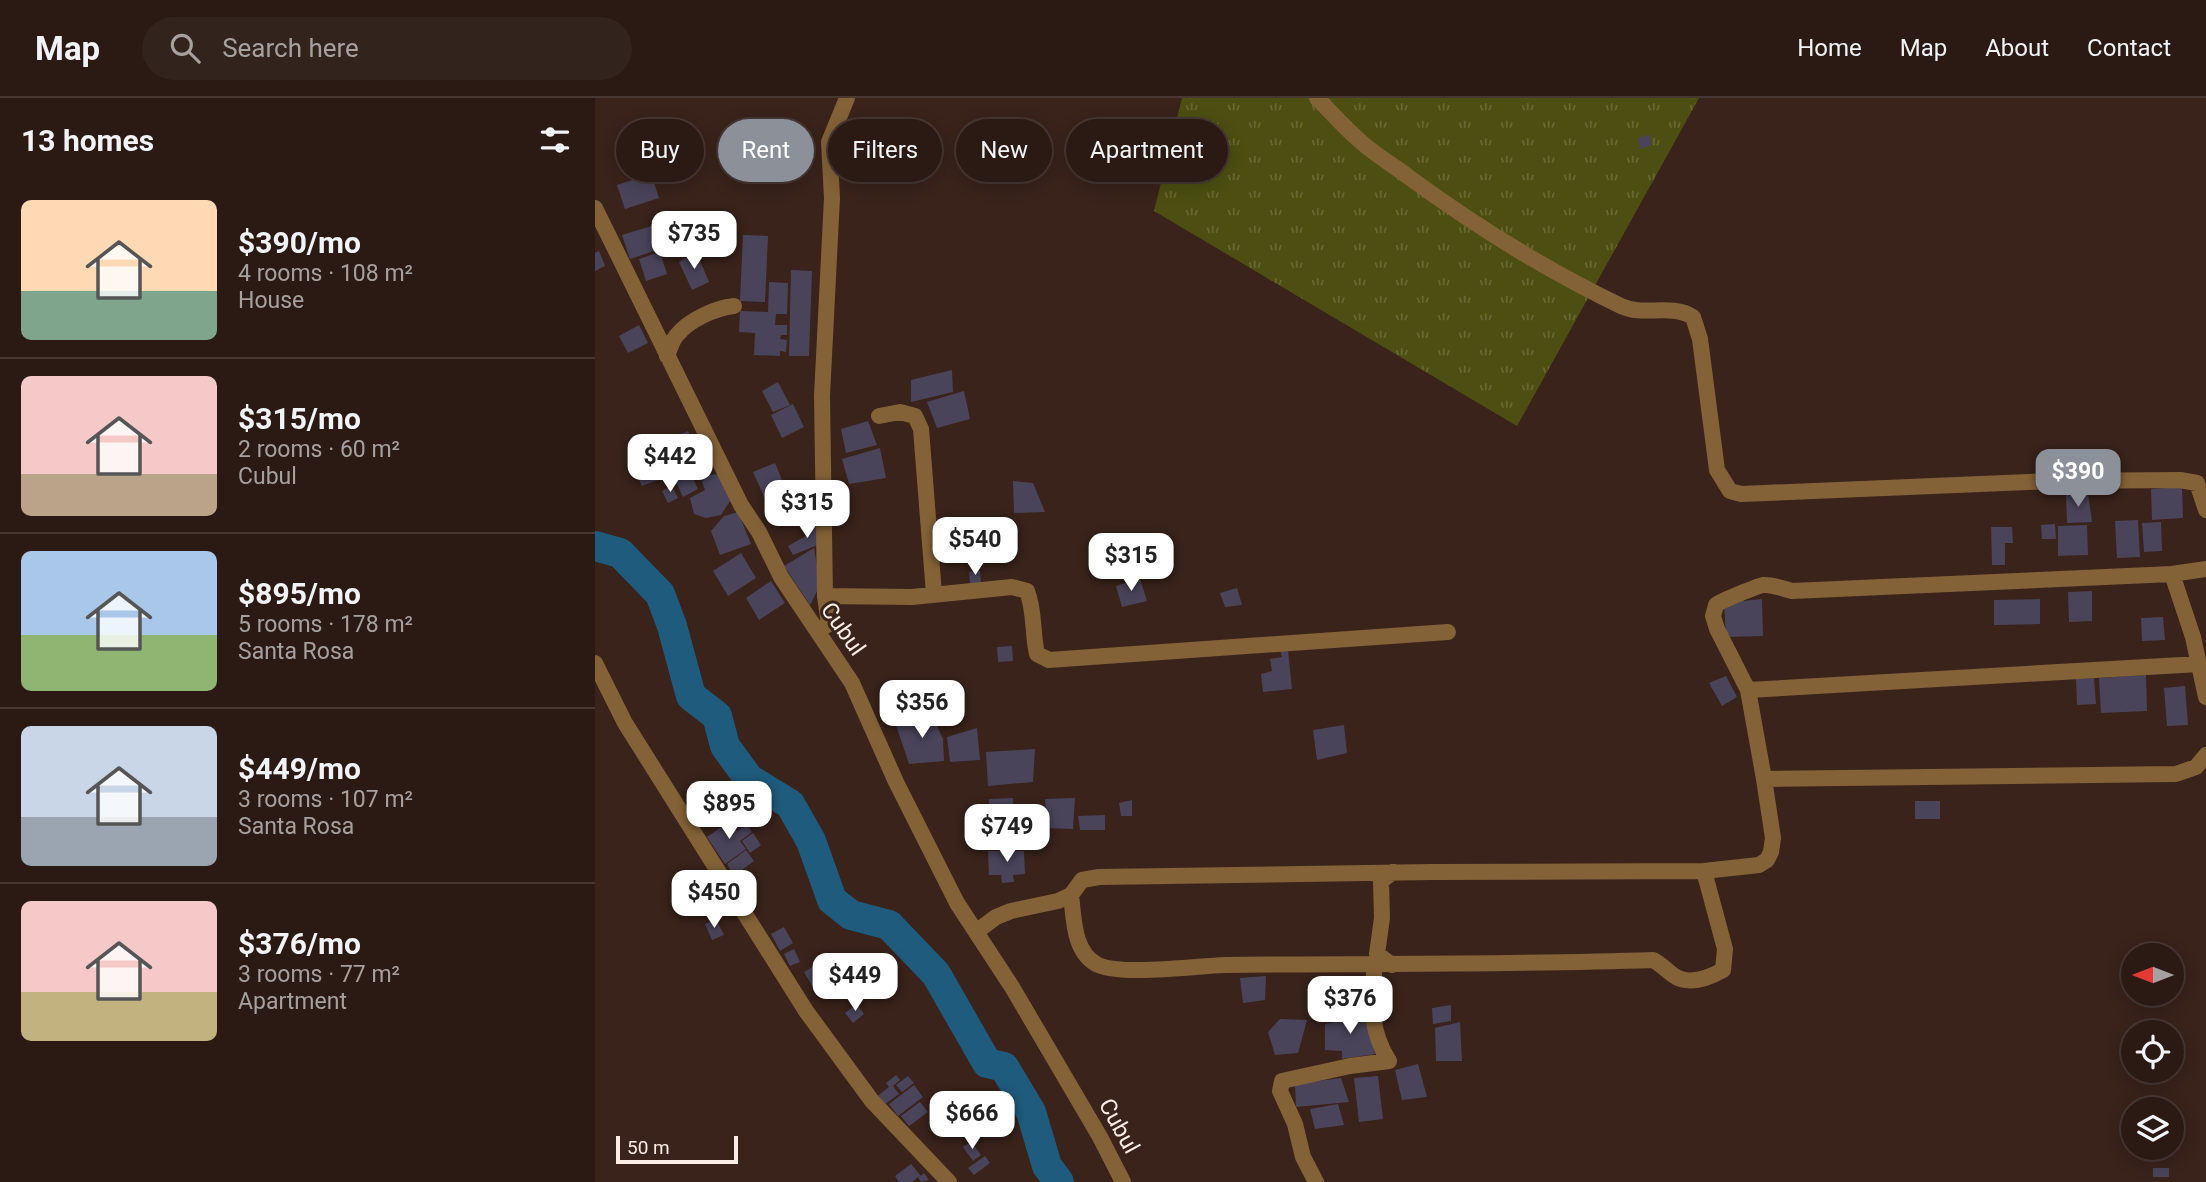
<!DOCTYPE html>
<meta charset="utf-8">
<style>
:root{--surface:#2b1a14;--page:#33231d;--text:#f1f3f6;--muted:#a6a1a0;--line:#473834;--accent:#8c9099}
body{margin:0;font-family:Roboto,sans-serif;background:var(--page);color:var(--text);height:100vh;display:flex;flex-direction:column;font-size:26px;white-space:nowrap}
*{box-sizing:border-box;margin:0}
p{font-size:23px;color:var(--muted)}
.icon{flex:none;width:38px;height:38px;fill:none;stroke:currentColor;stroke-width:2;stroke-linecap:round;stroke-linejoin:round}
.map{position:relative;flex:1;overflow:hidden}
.side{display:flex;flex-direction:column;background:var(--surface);width:595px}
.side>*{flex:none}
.banner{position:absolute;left:21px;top:21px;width:665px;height:63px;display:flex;gap:14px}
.needle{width:46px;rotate:270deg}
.buttons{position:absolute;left:1526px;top:845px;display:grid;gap:14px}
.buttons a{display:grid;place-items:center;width:63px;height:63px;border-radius:50%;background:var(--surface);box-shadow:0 4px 18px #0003,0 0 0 2px var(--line);font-size:35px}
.scale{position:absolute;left:21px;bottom:18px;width:122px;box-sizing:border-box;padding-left:7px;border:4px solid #fcece6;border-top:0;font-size:19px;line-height:24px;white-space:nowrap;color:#fcece6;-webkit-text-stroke:5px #39231b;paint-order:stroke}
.price{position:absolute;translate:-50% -60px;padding:0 16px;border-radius:14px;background:#fff;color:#222;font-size:23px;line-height:46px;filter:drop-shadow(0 2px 4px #0008)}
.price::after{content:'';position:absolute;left:50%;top:42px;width:21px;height:16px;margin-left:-10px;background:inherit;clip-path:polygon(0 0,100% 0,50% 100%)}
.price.active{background:var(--accent);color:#fff}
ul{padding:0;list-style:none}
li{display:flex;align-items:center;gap:21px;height:175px;padding:0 21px}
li+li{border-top:2px solid var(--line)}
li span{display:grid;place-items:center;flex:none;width:196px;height:140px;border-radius:10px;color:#555}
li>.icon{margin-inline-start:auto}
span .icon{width:84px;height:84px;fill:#fffc;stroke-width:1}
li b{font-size:30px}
h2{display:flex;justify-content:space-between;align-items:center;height:84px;padding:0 21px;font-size:30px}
.tag{padding:0 24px;border-radius:32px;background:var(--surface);box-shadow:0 4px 18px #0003,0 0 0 2px var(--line);font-size:24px;line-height:63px}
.tag.active{background:var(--accent);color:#fff}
header{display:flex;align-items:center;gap:42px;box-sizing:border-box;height:98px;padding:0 35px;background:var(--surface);border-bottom:2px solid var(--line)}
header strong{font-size:33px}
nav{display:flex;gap:38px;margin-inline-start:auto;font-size:24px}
.search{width:490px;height:63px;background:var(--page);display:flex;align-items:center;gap:18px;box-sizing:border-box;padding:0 24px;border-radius:38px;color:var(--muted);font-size:26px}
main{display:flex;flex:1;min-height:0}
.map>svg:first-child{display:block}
.grass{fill:url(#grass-tufts)}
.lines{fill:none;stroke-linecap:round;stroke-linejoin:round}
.river{stroke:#1f5b7d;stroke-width:30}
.building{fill:#4a445a}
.minor{stroke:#846238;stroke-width:16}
.labels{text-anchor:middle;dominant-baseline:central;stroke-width:6;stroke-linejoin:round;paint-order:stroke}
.street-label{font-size:23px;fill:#fcece6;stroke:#39231b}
</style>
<header>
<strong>Map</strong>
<div class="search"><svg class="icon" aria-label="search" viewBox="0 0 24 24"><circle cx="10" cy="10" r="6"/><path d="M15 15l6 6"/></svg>Search here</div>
<nav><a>Home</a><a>Map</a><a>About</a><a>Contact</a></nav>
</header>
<main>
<section class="side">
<h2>13 homes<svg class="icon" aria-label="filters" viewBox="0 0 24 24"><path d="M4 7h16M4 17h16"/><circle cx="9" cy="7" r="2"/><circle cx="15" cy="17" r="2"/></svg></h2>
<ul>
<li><span style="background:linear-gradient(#ffd9b3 65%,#7fa58c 0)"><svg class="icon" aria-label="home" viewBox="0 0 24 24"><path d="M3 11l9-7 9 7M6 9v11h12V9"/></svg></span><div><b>$390/mo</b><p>4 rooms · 108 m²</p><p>House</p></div></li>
<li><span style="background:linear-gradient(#f6c9c9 70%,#b9a48a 0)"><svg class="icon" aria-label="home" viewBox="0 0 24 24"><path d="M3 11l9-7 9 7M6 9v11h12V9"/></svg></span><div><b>$315/mo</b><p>2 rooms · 60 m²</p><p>Cubul</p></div></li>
<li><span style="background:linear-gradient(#a9c7e8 60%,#8fb573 0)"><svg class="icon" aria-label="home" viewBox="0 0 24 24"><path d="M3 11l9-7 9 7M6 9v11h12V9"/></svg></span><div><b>$895/mo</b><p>5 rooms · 178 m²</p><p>Santa Rosa</p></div></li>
<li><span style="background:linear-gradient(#c9d6e8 65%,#9aa5b1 0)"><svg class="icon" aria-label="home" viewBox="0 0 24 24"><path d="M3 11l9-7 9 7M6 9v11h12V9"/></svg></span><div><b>$449/mo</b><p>3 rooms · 107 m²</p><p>Santa Rosa</p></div></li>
<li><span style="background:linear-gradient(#f6c9c9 65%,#c2b280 0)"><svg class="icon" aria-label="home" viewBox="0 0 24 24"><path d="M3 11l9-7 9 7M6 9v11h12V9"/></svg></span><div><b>$376/mo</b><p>3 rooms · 77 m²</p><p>Apartment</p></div></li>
</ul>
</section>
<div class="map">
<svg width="1611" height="1084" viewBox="0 0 1611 1084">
<defs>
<pattern id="grass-tufts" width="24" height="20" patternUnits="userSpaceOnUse" patternTransform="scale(1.75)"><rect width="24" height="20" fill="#4c4f11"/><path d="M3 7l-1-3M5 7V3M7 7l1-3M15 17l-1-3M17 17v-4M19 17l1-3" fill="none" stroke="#676834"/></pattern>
</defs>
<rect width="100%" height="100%" fill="#39231b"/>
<!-- grass -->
<path class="grass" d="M587,0H1104L922,328L559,113Z"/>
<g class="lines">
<!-- river -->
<path class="river" d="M0,448L25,455L65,496L77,528L96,598L122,618L130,648L154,681L195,706L216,743L237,802L256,817L294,827L341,876L392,965L409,969L436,1014L452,1068L464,1084"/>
</g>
<!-- building -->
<path class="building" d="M1054,37L1057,47L1045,51L1043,40Z
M56,76L64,100L30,111L22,87Z
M63,126L71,149L35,161L27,137Z
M148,137L173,138L170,204L145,203Z
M4,153L10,168L0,173V155Z
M101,153L114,184L97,192L84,164Z
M65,154L72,176L51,183L44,161Z
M196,172L217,173L214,258H194Z
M174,184L193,185L192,216H181L180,227H192V237H186L185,241L192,242L191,254L185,253V258L159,257L160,235L144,234L145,213L173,214Z
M44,227L53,245L33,255L24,238Z
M357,272L358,294L316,304V282Z
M183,284L195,307L178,314L167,293Z
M369,293L375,321L342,330L332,304Z
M198,306L209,329L187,340L176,317Z
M273,323L282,347L251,355L246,331Z
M93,333L102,354L93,358L84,337Z
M285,350L291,380L254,386L247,361Z
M55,357L66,381L47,388L37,367Z
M180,365L192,394L171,403L158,374Z
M94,372L103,391L88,399L79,380Z
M125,376L135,403L126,417L111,420L99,416L95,400L110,392L107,384L113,377Z
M418,383L438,385L450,414L419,415Z
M77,388L83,400L73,405L67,393Z
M1587,389L1588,420L1557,422L1556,391Z
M1493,395L1497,424L1472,425L1471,397Z
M212,405L214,425L191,427L190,420L183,421L181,407Z
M143,414L156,446L125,457L116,433L129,418Z
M1543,422L1545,459L1522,460L1520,423Z
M1566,424L1567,453L1549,454L1547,425Z
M222,425L225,446L198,457L193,448L211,438L208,428Z
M1460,426L1461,441H1447L1446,427Z
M1492,427L1493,457L1463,458V428Z
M1396,429H1417L1418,445H1410V467H1397Z
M219,450L225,487L215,507L189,468Z
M146,455L161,480L133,498L118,473Z
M385,473L386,485H375L374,474Z
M545,481L552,503L527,509L521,488Z
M176,483L190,505L164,522L151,500Z
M642,490L647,507L630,509L625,495Z
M1497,493V523L1474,524L1473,494Z
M1167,501L1168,538L1131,539L1129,505Z
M1445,501V526L1399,527V502Z
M1568,519L1570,542L1547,543L1546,520Z
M417,548L418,563L403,564L402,549Z
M685,552H693L697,591L668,594L666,576L677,573L675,561L687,559Z
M1551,577L1552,613L1506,615L1504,580Z
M1131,578L1142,599L1127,608L1114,585Z
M1499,580L1501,606L1482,607L1481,581Z
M1590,588L1593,627L1572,628L1569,590Z
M335,613L348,641L349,663L314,666L301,627Z
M749,627L752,655L722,662L718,632Z
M382,630L385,662L355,664L352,639Z
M440,651L438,684L393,688L391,654Z
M418,700L419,727H394V701Z
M480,700L478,731L452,730L450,701Z
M537,702V718H526L524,705Z
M1320,703H1345V721H1320Z
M510,717V732H485L483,718Z
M135,723L142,733L152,727L157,734L145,743L151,751L130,766L112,739Z
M158,735L166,747L155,755L147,743Z
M151,752L159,763L139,778L132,766Z
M393,753H429L430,776L418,777L419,784L407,785L406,777H394Z
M94,774L107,801L94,808L81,780Z
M121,821L129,837L117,842L110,826Z
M189,829L198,845L185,853L176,836Z
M199,851L205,864L195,868L189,856Z
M222,866L233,886L220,893L209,874Z
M671,878L670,902L648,905L645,880Z
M246,880L253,893L244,899L237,885Z
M262,906L269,916L258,925L250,915Z
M856,907V923L838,926L837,910Z
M773,915L780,956L747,961V953L730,952V926L747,923L745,917Z
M685,921L712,922L703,955L680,957L673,934Z
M865,924L867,963H841L840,930Z
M823,966L832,999L807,1002L800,972Z
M301,977L305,982L298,988L304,996L286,1009L280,1000L294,989L291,985Z
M313,978L319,985L307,994L301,987Z
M783,978L788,1021L764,1024L759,980Z
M746,980L754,1004L701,1009L700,986Z
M319,987L328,999L303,1018L294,1006Z
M325,1004L333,1014L314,1028L306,1018Z
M743,1006L749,1027L720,1031L715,1011Z
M376,1044L386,1057L378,1063L368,1049Z
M390,1058L395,1065L379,1077L373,1070Z
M316,1066L326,1078L329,1075L334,1082L326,1084L323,1079L317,1084H304L300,1078Z
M1558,1070H1574V1079H1558Z"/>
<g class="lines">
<!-- minor -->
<path class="minor" d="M722,0C736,14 749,29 764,42C779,56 798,67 815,80C882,129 951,172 1026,208C1049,219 1075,205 1098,219L1105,241L1122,372L1135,393L1146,396L1458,383L1585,382L1602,385L1611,412
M0,110L146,407L164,434L186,479L257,585L301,684L362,805L417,889L505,1039L528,1084
M72,258C75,251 77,242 82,237C94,222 120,210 139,208
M284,318L305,314L320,318L326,331L339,496
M1611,471L1577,476L1197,493C1189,491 1177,486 1168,487C1163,488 1125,503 1121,507L1118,518L1122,531L1153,592L1169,681L1581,676L1601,669L1611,657
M1577,476L1598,539L1611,599
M230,498L227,298L237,100L234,44L252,0
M222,532L234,526L230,498L317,499L417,489L432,493C440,513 437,535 442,556L454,562L853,534
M0,565L30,625L211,913L277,1003L354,1084
M1153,592L1604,566
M476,797C479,820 478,855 503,867C529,878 599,868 630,867C773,865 915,867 1058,862C1066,866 1071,872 1078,877C1093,888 1112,881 1128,872L1130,851L1109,773
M381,834L401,819L416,813L463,803L476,797L487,782L504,779L836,774L1109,773L1164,767L1172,762L1176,754L1178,740L1169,681
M797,867L782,856L787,820L786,783L798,774
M721,1084L708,1059L700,1026L685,993L687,983L755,968L794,963C774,932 776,902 780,867"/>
</g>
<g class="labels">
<!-- street labels -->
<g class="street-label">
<text transform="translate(248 531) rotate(55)">Cubul</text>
<text transform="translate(524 1028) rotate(61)">Cubul</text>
</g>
</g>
</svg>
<div class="buttons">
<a><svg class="needle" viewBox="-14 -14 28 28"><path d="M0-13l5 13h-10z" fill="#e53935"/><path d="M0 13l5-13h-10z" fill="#a6a1a0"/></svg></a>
<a><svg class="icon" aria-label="locate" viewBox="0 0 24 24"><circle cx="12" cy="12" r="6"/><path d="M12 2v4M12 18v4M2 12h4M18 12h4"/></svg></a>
<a><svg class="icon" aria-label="layers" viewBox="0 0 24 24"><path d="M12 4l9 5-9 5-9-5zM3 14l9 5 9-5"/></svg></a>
</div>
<div class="scale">50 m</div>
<b class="price" style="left:99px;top:173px">$735</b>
<b class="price" style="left:75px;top:396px">$442</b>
<b class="price active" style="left:1483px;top:411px">$390</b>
<b class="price" style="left:212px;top:442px">$315</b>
<b class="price" style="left:380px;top:479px">$540</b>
<b class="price" style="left:536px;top:495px">$315</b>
<b class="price" style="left:327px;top:642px">$356</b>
<b class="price" style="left:134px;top:743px">$895</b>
<b class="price" style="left:412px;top:766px">$749</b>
<b class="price" style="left:119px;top:832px">$450</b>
<b class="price" style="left:260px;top:915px">$449</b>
<b class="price" style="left:755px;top:938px">$376</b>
<b class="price" style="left:377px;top:1053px">$666</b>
<div class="banner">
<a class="tag">Buy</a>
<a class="tag active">Rent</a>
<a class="tag">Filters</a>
<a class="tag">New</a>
<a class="tag">Apartment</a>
</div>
</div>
</main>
